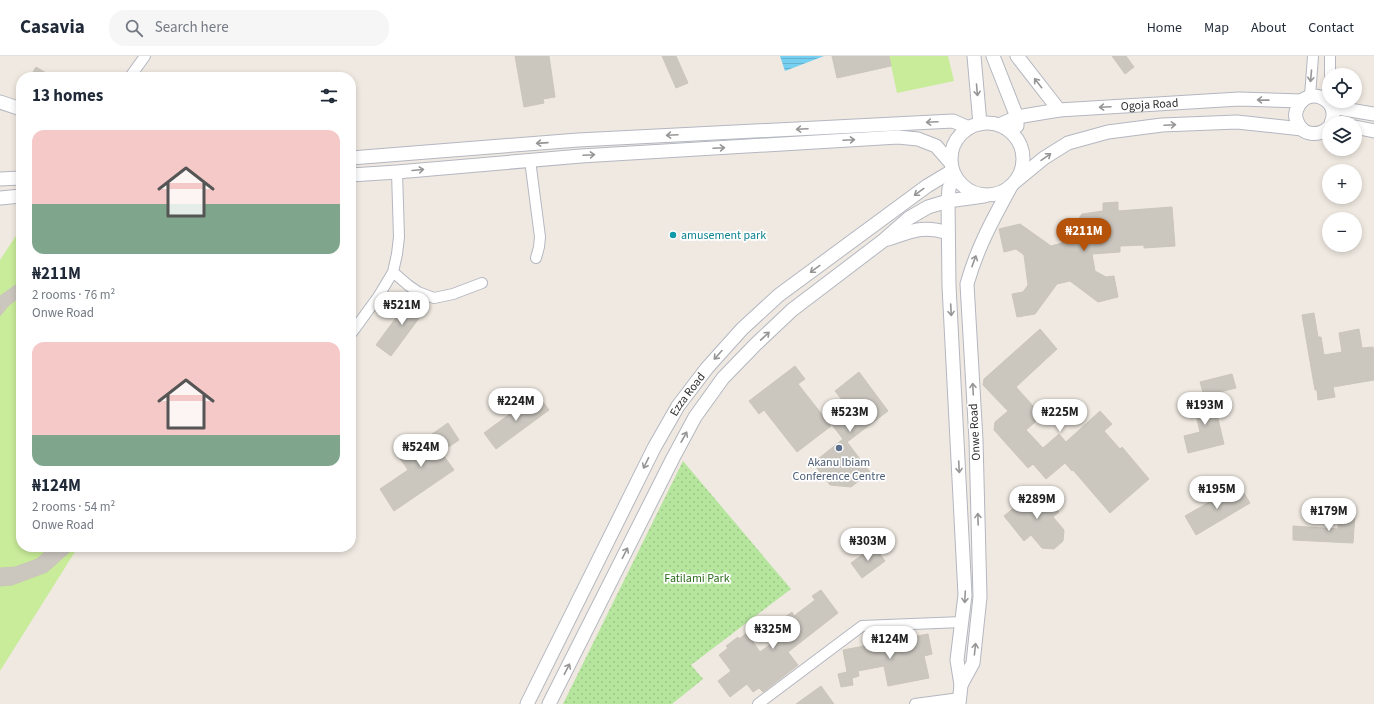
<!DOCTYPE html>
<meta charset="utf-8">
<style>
:root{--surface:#fff;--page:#f6f6f7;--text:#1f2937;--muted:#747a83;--line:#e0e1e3;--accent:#b45309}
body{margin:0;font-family:"Source Sans 3",sans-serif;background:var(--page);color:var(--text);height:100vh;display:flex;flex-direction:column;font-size:15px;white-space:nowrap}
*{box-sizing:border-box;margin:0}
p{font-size:13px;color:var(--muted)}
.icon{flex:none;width:22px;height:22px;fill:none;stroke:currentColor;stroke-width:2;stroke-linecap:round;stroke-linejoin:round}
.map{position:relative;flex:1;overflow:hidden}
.drawer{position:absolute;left:16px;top:16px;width:340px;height:480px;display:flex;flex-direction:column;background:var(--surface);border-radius:16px;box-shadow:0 2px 6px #0003}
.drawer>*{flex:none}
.controls{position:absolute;left:1322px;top:12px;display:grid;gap:8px}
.controls a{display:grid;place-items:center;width:40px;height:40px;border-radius:50%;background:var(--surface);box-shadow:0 2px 6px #0003;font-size:20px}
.price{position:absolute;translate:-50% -34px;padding:0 9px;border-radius:14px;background:#fff;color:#222;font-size:13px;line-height:26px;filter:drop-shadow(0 1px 2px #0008)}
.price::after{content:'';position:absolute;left:50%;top:24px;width:12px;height:9px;margin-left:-6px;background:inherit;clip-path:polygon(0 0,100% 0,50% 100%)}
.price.active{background:var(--accent);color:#fff}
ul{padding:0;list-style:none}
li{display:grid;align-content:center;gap:8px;height:212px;padding:0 16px}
li span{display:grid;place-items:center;height:124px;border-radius:12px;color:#555}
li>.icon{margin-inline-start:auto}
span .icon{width:72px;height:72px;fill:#fffc;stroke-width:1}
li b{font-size:17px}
h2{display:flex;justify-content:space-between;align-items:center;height:48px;padding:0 16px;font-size:17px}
header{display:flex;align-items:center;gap:24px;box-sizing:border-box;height:56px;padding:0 20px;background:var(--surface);border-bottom:1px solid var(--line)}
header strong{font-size:19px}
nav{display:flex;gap:22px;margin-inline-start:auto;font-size:14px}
.search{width:280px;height:36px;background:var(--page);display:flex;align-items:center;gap:10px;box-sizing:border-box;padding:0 14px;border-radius:16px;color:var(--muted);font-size:15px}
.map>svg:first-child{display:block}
.park{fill:url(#park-dots)}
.pitch{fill:#c9ec9a}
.water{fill:url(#water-rules)}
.building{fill:#cbc7bf;stroke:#cbc5ba}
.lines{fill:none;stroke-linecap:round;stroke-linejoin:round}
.street-casing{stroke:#b4b7c1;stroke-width:12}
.secondary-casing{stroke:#b4b7c1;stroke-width:15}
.street{stroke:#fff;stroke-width:10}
.secondary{stroke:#fff;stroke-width:13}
.oneway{stroke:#969696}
.culture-dot{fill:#0f9aa8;stroke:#fff;stroke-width:1.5}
.service-dot{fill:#5c6f8a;stroke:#fff;stroke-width:1.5}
.labels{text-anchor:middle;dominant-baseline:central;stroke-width:3.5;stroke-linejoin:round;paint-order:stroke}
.street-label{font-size:12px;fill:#2e2e2e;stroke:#fff}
.culture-label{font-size:12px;fill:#0d838f;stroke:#fff;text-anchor:start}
.service-label{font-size:12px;fill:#4e5e75;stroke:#fff}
.park-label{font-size:12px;fill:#2c6e1b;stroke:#fff}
</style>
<header>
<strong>Casavia</strong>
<div class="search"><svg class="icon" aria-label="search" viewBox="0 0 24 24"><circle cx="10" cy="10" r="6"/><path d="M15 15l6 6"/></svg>Search here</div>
<nav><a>Home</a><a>Map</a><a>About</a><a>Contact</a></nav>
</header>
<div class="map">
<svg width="1374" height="648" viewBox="0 0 1374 648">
<defs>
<pattern id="park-dots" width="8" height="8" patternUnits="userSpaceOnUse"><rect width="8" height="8" fill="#b6e59e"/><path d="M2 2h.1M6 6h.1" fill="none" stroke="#9dc588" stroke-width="1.8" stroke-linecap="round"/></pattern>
<pattern id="water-rules" width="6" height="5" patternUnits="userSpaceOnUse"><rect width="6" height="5" fill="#75cff0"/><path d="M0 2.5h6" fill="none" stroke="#66b2ce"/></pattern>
</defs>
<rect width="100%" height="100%" fill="#efe9e1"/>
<!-- park -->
<path class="park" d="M683,405L791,533L691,609L703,623L672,648H563Z"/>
<!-- pitch -->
<path class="pitch" d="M889,0H948L954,25L897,37Z
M21,172V491H78L0,615V204Z"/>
<!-- water -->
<path class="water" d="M780,0H824L785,15Z"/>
<!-- building -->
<path class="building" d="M515,0H549L555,41L543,43L544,47L524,51Z
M662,0H676L688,27L676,32Z
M832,0H889L891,10L837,22Z
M1112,0H1126L1134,11L1125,18Z
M36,11L53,21H30Z
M1118,146V155L1172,151L1175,190L1144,192V189L1120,190V196L1092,198L1095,215L1106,221L1114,220L1118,241L1098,246L1070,225L1057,228L1035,258L1017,261L1012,238L1023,236L1028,229L1024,199L1016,193L1004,196L999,173L1020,168L1051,190L1062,187L1082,158L1103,155V147Z
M21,225V240L9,249L0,260V240Z
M412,240L428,250L391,300L376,289Z
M1314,257L1318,281H1321L1324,299L1342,296L1339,277L1359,273L1362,292L1373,291L1374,299V324L1333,331L1335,341L1318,344L1317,334H1315L1302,259Z
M1040,273L1057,293L1016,331L1042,360L1026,374L1043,392L1059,378L1066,386L1100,355L1112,368L1104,375L1120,393L1122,391L1149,423L1110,457L1073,414L1072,415L1065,407L1046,423L1033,408L1028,412L994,374L995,366L1008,355L983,329L984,323Z
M795,310L805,323L798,328L831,370L797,396L764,354L759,358L749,345Z
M859,316L888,355L847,386L870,416L851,431L830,429L813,407L843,383L829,365L847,350L835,335Z
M1232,318L1236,332L1204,340L1200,326Z
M537,338L549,354L496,393L484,377Z
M1212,338L1224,388L1188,397L1184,380L1200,376L1192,343Z
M448,367L459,384L441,396L454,414L394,455L380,433L408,414L399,401Z
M1239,429L1250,447L1196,479L1185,460Z
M1039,431L1059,456L1053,461L1064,474L1063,485L1054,493L1042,492L1031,479L1024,485L1004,460Z
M1339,457L1355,458L1353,487L1293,484V470L1338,473Z
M874,490L885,505L862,522L851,507Z
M50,491H75L47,516L12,529L0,530V512L15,511L37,503Z
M821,534L838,557L788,596L798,609L763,636L759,632L753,636L747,628L730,641L718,625L731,615L719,599L728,592L726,590L738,581L739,583L747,577L760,596L789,574L781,564L792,556L794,560L815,544L812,540Z
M928,578L932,598L924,600L929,622L888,630L884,610L858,615L859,620L852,622L853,629L841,631L838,618L847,616L843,594Z
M821,630L834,648H796Z"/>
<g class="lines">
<defs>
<path id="street" d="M1330,19V0
M130,21L145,0
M1310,40L1313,0
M530,104L540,181L539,191L536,202
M393,216L408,229L418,236L434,242L453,238L482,227
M351,278L378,241L393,216L397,198L399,181L397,116
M758,648L862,570L962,566
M915,648L960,642"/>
<g id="secondary">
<path d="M974,0L980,68"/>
<path d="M993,0L1017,61V70"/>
<path d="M1017,0L1059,54"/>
<path d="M0,46L21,53"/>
<path d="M1332,51L1374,58"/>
<circle cx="987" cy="103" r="36"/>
<path id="s1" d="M999,69L1017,61L1059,54L1239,43L1302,45"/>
<path d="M1329,71C1319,81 1302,80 1297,65C1295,61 1295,57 1297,53C1306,28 1342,43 1331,67"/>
<path d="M1355,71L1374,75"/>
<path d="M351,102L578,84L953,65L969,72"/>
<path d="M351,119L397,116L581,100L898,81L918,83L936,90L950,106"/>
<path d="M955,121L949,132L948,145L949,230L965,539L957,604L961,629L959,648"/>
<path d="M0,123L21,122"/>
<path d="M1016,125L1044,102L1068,87L1108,76L1162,69L1237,66L1302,73"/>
<path d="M0,142L21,140"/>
<path d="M888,183C912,175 923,169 948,177"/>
<path d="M961,629L973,607L980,541L976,384L967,228C977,192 993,163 1011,130"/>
<path id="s2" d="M527,648L654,392L678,350L707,312L742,273L779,239L927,130L952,115"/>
<path d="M549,648L673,402L695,361L723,322L756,288L792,254L884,184L909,162L928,151L948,145L984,140"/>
</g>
</defs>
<!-- street casing -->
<use href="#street" class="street-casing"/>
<!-- secondary casing -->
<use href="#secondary" class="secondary-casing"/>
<!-- street -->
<use href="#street" class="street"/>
<!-- secondary -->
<use href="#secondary" class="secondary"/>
</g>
<!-- one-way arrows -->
<defs><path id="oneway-shaft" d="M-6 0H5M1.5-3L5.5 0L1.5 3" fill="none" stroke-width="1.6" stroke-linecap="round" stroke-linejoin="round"/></defs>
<g class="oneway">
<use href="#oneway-shaft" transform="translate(1311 20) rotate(95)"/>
<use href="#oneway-shaft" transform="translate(1038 27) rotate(-128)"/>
<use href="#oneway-shaft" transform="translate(977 34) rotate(85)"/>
<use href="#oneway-shaft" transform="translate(1263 44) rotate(-179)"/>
<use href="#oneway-shaft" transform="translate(1105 51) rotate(177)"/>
<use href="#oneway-shaft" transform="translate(932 66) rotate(177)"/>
<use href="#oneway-shaft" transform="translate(1170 69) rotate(-3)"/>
<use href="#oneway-shaft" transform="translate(802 73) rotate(177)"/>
<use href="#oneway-shaft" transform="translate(672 79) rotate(177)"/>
<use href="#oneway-shaft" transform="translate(849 84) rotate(-3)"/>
<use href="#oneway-shaft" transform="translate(542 87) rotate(176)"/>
<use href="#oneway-shaft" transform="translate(719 92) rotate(-3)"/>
<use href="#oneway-shaft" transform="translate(589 99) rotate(-3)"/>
<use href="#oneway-shaft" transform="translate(1046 101) rotate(-35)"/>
<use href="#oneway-shaft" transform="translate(418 114) rotate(-5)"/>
<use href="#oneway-shaft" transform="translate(919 136) rotate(144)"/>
<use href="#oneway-shaft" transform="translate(974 205) rotate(-70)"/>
<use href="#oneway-shaft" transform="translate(815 213) rotate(144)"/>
<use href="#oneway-shaft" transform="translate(951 254) rotate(87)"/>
<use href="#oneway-shaft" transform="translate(765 280) rotate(-43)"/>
<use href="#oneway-shaft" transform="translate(718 299) rotate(132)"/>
<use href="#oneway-shaft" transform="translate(973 333) rotate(-93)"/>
<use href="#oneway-shaft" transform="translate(684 381) rotate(-61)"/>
<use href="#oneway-shaft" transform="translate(646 407) rotate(116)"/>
<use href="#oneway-shaft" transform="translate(959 411) rotate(87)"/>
<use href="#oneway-shaft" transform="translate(978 463) rotate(-92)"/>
<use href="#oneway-shaft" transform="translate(625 497) rotate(-63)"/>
<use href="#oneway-shaft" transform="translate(965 541) rotate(93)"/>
<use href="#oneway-shaft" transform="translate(975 593) rotate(-84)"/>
<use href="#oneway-shaft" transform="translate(567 613) rotate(-63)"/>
</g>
<!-- markers -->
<circle class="culture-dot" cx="673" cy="179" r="4"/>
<circle class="service-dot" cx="839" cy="392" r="4"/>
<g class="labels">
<!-- street labels -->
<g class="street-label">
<text stroke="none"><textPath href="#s1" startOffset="153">Ogoja Road</textPath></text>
<text stroke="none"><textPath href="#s2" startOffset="349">Ezza Road</textPath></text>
<text transform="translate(975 376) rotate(-93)">Onwe Road</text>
</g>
<!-- culture labels -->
<g class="culture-label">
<text x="681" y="179">amusement park</text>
</g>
<!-- service labels -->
<g class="service-label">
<text x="839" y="406">Akanu Ibiam<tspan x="839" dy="14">Conference Centre</tspan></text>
</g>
<!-- park labels -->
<g class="park-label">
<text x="697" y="522">Fatilami Park</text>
</g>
</g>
</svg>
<div class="controls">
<a><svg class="icon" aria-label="locate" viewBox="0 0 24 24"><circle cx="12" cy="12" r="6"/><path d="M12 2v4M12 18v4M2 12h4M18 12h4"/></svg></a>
<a><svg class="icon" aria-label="layers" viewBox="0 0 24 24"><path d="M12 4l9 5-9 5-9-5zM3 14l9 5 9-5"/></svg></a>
<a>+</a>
<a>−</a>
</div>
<b class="price active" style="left:1084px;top:196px">₦211M</b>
<b class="price" style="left:402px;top:270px">₦521M</b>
<b class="price" style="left:516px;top:366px">₦224M</b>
<b class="price" style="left:1205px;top:370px">₦193M</b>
<b class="price" style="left:850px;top:377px">₦523M</b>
<b class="price" style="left:1060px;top:377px">₦225M</b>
<b class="price" style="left:421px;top:412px">₦524M</b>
<b class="price" style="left:1217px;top:454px">₦195M</b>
<b class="price" style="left:1037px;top:464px">₦289M</b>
<b class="price" style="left:1329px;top:476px">₦179M</b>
<b class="price" style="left:868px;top:506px">₦303M</b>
<b class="price" style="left:773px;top:594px">₦325M</b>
<b class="price" style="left:890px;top:604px">₦124M</b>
<section class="drawer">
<h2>13 homes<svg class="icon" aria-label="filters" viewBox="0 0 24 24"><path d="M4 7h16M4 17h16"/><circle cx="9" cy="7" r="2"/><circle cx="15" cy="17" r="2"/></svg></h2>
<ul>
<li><span style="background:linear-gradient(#f6c9c9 60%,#7fa58c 0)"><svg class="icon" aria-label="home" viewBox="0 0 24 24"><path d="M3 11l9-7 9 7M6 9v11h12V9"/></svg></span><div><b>₦211M</b><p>2 rooms · 76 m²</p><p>Onwe Road</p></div></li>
<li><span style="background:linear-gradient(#f6c9c9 75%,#7fa58c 0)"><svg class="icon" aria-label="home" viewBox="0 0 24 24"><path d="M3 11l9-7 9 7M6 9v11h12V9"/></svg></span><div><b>₦124M</b><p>2 rooms · 54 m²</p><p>Onwe Road</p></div></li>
</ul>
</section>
</div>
